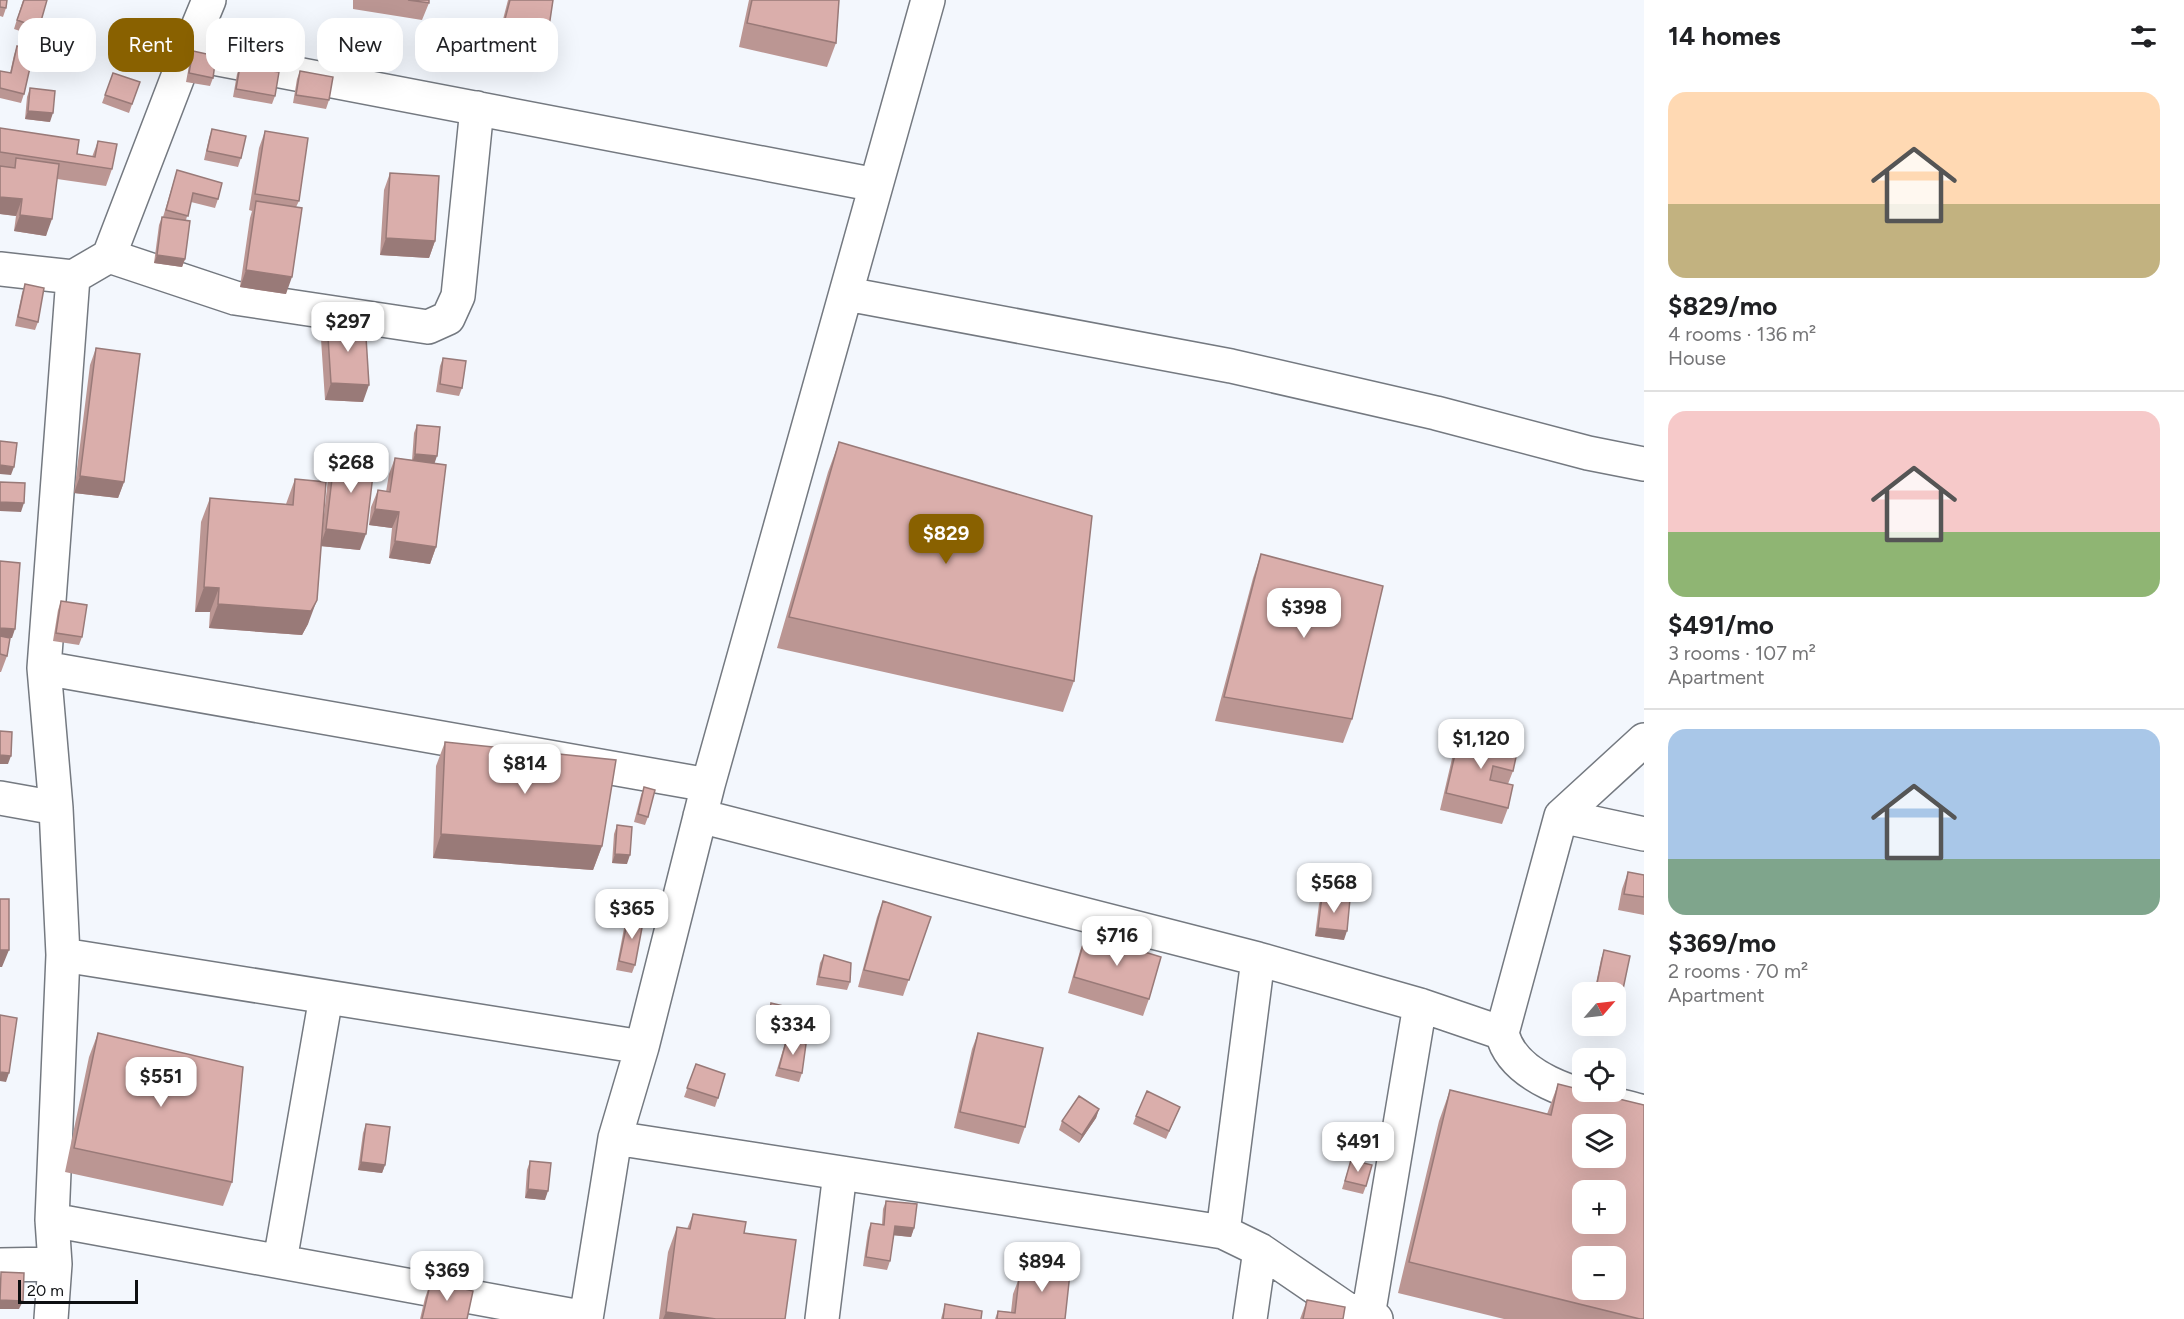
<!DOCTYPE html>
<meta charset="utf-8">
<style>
:root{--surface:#fff;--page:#f2f2f2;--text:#202124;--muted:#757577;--line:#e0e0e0;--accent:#896100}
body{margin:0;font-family:Figtree,sans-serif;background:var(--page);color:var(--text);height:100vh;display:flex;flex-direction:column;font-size:22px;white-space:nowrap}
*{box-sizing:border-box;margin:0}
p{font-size:20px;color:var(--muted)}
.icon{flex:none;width:33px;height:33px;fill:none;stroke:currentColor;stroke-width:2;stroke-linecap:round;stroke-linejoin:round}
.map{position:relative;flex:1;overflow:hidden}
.details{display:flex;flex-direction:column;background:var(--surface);width:540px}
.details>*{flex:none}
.hud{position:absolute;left:18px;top:18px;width:570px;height:54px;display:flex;gap:12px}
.needle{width:39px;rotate:62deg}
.tools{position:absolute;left:1572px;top:982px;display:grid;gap:12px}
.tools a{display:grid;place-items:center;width:54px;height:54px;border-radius:12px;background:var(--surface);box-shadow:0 6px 24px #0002;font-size:30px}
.scale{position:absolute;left:18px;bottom:15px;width:120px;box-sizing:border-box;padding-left:6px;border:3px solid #0d0f11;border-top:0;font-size:16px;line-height:21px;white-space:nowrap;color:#0d0f11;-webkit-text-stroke:4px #fff;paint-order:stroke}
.price{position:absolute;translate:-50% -51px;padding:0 14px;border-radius:12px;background:#fff;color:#222;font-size:20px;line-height:39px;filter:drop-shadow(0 2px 3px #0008)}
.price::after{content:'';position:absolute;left:50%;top:36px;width:18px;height:14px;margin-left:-9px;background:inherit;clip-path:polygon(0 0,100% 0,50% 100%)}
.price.active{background:var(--accent);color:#fff}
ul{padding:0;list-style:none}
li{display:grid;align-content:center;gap:12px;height:318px;padding:0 24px}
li+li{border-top:2px solid var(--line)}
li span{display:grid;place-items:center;height:186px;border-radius:18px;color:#555}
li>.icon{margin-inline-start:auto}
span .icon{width:108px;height:108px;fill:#fffc;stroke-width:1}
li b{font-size:26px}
h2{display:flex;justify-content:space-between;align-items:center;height:72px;padding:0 24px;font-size:26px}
.chip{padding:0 21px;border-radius:18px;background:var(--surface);box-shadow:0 6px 24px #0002;font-size:21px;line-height:54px}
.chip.active{background:var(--accent);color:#fff}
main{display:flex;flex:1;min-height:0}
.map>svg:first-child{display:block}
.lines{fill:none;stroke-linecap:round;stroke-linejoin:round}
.minor-casing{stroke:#747980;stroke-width:36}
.minor{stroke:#fff;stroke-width:33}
.wall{fill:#bb9693}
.shaded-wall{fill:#997a78}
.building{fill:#daaeab;stroke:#997a78;stroke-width:1.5;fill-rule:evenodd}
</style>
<main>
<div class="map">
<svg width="1644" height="1319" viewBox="0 0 1644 1319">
<rect width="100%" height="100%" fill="#f3f7fd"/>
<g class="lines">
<defs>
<path id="minor" d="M187,53L876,185
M109,256L235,298L428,327L448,318L458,296L477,108
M0,269L73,277
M847,294L1231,366L1436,413L1588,453L1644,464
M44,668L708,785
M0,798L56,808
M700,816L1258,959L1420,1005L1502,1033L1561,816L1644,740
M1561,816L1644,834
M63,955L642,1047
M1502,1033C1515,1087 1598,1099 1644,1112
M615,1138L1223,1232L1260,1250L1345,1308L1376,1319
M52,1220L586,1318
M1223,1232L1258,959
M280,1261L326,997
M0,1265L55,1264
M1368,1316L1420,1005
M51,1319L55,1264L52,1220L63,955L56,808L44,668L73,277L109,256L187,53L209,0
M586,1319L615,1138L642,1047L708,785L928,0
M822,1319L840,1173
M1250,1319L1260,1250"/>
</defs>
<!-- minor casing -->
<use href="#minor" class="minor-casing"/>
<!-- minor -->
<use href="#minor" class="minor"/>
</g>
<!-- wall -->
<path class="wall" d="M0,0L6,8L3,17L0,16Z
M23,0H47L35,36L14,29Z
M353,0H429V3L422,20L353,9Z
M508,0H553L546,47L540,64L493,58Z
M749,0H839L836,43L827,67L739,47Z
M129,20L135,44L132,53L120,49Z
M17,46L24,94L21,103L0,98V71L10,73L14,55Z
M193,51L213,78L210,86L186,82L190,60Z
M240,66L275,96L272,104L233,97L237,74Z
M300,71L329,100L326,109L293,103L297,79Z
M113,73L140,82L129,113L102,103Z
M30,88L50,122L25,119L27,97Z
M0,128L77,154L92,157L98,141L112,169L106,186L57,179L46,236L14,231L16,216L0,214Z
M212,129L241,158L238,167L204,160L209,138Z
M265,131L299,201L296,207L286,294L240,287L250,218L252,211L249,210L259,148Z
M177,170L218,199L215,208L191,202L186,220L185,259L182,267L154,263L159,225L162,217H163Z
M390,173L435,241L429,258L380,255L384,190Z
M25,284L38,322L35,330L15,326L22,293Z
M327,322L363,402L325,400L321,339Z
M96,348L124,482L118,498L74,493L90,365Z
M443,358L462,388L459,396L436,392L440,366Z
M417,425L434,463L436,547L430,564L389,558L392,528L369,525L371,507L378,490L386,492L389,474L395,458L412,460L414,433Z
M839,442L1074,681L1063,712L777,648L828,472Z
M335,454L360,550L321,546L308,624L302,635L209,628L210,612H195L201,522L210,498L286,504L295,479L323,523L329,470Z
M1261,554L1352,719L1343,743L1215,721L1253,578Z
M0,561L12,638H10L7,656L1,672H0Z
M61,601L82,637L79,645L53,641L58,610Z
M1460,733L1513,771L1508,784V808L1502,824L1440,810L1454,750Z
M445,742L602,846L593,870L433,858L436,766Z
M644,787L648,817L645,825L634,822L641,795Z
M617,825L627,864L612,863L614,834Z
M1628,872L1644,875V915L1618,910L1622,889Z
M1322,896L1344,940L1315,936L1319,904Z
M883,901L931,917L903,996L858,987L877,917Z
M629,914L635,965L632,973L616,970L625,923Z
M1086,934L1149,999L1143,1016L1068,993L1080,951Z
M1604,950L1630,956L1618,1013L1616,1019V993H1594L1601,959Z
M824,955L850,982L847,990L816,985L820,963Z
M771,1003L803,1037L801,1043L802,1073L799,1082L775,1076L785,1043L764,1039L768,1012Z
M98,1033L232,1182L223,1206L65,1172L89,1057Z
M978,1033L1025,1127L1019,1144L954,1128L972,1049Z
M696,1064L718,1098L715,1107L684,1097Z
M1558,1084L1644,1319H1504L1398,1293L1439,1121L1450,1090L1547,1114Z
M1180,1107L1166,1139L1133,1124L1136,1116Z
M1099,1109L1096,1118L1079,1143L1059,1130L1062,1121Z
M366,1124L385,1165L382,1173L358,1170L363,1133Z
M1351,1160L1366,1186L1363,1194L1342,1189Z
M530,1161L545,1200L525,1198L527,1170Z
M886,1201L914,1228L911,1237L893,1235L890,1261L887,1270L863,1266L868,1231L871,1223L882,1224L883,1209Z
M693,1214L744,1233L785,1319H659L668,1252L677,1227L687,1229Z
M1035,1259L1065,1319H995L998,1311L1011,1312L1013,1294L1019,1278L1029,1279Z
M431,1281L467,1319H420L425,1298Z
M1307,1300L1343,1319H1300Z
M945,1304L981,1319H941Z"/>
<!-- shaded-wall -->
<path class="shaded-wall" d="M499,42L546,47L540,64L493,58Z
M28,111L53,113L50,122L25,119Z
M0,197L22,199L16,216L0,214Z
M20,215L52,219L46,236L14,231Z
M386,238L435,241L429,258L380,255Z
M157,255L185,259L182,267L154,263Z
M246,270L292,277L286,294L240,287Z
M331,383L369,385L363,402L325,400Z
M415,454L437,456L434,465L412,463Z
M0,465L14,467L11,475L0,474Z
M80,476L124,482L118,498L74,493Z
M0,502L24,503L21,512L0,511Z
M375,509L399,512L392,528L369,525Z
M326,529L366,534L360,550L320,546Z
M395,541L436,547L430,564L389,558Z
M204,587L219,588L210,612H195Z
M317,600L308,624L302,635L209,628L218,604Z
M0,628L15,629L12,638L0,637Z
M0,755L11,756L8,764H0Z
M441,834L602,846L593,870L433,858Z
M615,854L630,855L627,864L612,863Z
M1318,928L1347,931L1344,940L1315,936Z
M0,950H9L2,967H0Z
M0,1072L9,1073L6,1082L0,1081Z
M1099,1109L1096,1118L1079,1143L1082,1135Z
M361,1162L385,1165L382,1173L358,1170Z
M528,1189L548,1191L545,1200L525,1198Z
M895,1226L914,1228L911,1237L891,1235Z
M0,1300L23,1301L19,1309H0Z
M666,1312L716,1319H663Z"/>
<!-- building -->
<path class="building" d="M0,0H7L6,8L0,7Z
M24,0H47L39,28L17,20Z
M408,0H429V3Z
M510,0H553L546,47L499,42Z
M752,0H839L836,43L747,23Z
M129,20L141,23L135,44L123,41Z
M17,46L34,50L24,94L0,88V71L11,73Z
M193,51L216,56L213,78L189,73Z
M240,66L279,72L275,96L236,89Z
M300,71L333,77L329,100L296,95Z
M113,73L140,82L132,104L105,95Z
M30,88L55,91L53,113L28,111Z
M0,128L79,140L77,154L95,157L98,141L117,144L112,169L0,152Z
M212,129L246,136L241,158L207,151Z
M265,131L308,138L299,201L255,194Z
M16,158L59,164L52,219L20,215L22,199L0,197V166L15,168Z
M177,170L222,183L218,199L193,193L188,216L166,210Z
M390,173L439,176L435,241L386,238Z
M256,201L302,208L292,277L246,270Z
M162,217L190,221L185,259L157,255Z
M25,284L44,288L38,322L18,317Z
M365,321L369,385L331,383L327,322Z
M96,348L140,354L124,482L80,476Z
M443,358L466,361L462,388L440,384Z
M417,425L440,427L437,456L415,454Z
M0,441L17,443L14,467L0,465Z
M839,442L1092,516L1074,681L789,617Z
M335,454L375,458L366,534L326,529Z
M395,458L446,465L436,547L395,541L399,512L375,509L378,490L390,492Z
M295,479L326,482L317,600L311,611L218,604L219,588L204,587L210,498L293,505Z
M0,482L25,483L24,503L0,502Z
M1261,554L1383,586L1352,719L1224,697Z
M0,561L20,563L15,629L0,628Z
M61,601L87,605L82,637L56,633Z
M0,636L10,638L7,656L0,654Z
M0,731L12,732L11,756L0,755Z
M1460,733L1518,748L1513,771L1493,766L1490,780L1513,785L1508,808L1446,793Z
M445,742L616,760L602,846L441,834Z
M644,787L655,790L648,817L638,814Z
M617,825L632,827L630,855L615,854Z
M1628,872L1644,875V897L1624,894Z
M1322,896L1350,899L1347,931L1318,928Z
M0,899H9V950H0Z
M883,901L931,917L909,980L864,970Z
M629,914L644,917L635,965L619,961Z
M1086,934L1161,957L1149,999L1074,977Z
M1604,950L1630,956L1618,1013L1616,1012V993H1595Z
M824,955L851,963L850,982L819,977Z
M771,1003L804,1011L803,1037L767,1031Z
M0,1015L17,1018L9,1073L0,1072Z
M98,1033L243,1067L232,1182L74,1148Z
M978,1033L1043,1048L1025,1127L960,1112Z
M787,1038L806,1044L802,1073L779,1068Z
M696,1064L725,1074L718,1098L687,1088Z
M1558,1084L1582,1090V1092H1590L1644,1105V1319H1640L1409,1262L1450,1090L1551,1115ZM1582,1125H1616V1158H1582ZM1582,1191H1616V1224H1582ZM1582,1257H1616V1290H1582Z
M1147,1091L1180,1107L1169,1131L1136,1116Z
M1079,1096L1099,1109L1082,1135L1062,1121Z
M366,1124L390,1127L385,1165L361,1162Z
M1351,1160L1372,1165L1366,1186L1345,1181Z
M530,1161L551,1163L548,1191L528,1189Z
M886,1201L917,1204L914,1228L895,1226L890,1261L866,1257L871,1223L884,1225Z
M693,1214L746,1222L744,1233L796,1240L785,1319H716L666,1312L677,1227L690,1229Z
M1035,1259L1071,1264L1065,1319H997L998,1311L1015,1313L1019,1278L1033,1279Z
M1,1272L24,1273L23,1301L0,1300Z
M431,1281L473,1291L467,1319H422Z
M1307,1300L1345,1307L1343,1319H1303Z
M945,1304L982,1311L981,1319H943Z"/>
</svg>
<div class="tools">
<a><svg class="needle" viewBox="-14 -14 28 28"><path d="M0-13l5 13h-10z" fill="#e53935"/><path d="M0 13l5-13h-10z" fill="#757577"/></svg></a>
<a><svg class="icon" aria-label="locate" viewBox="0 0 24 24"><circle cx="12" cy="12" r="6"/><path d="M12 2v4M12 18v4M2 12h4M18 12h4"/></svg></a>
<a><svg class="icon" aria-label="layers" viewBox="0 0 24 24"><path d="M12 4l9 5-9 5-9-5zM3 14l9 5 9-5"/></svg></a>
<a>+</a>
<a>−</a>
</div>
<div class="scale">20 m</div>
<b class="price" style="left:348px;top:353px">$297</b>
<b class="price" style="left:351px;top:494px">$268</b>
<b class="price active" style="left:946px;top:565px">$829</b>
<b class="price" style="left:1304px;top:639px">$398</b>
<b class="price" style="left:1481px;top:770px">$1,120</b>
<b class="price" style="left:525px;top:795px">$814</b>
<b class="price" style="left:1334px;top:914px">$568</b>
<b class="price" style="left:632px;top:940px">$365</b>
<b class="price" style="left:1117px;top:967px">$716</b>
<b class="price" style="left:793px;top:1056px">$334</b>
<b class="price" style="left:161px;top:1108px">$551</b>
<b class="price" style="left:1358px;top:1173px">$491</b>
<b class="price" style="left:1042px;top:1293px">$894</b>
<b class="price" style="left:447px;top:1302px">$369</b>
<div class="hud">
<a class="chip">Buy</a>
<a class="chip active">Rent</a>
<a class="chip">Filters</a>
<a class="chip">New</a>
<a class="chip">Apartment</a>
</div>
</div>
<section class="details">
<h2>14 homes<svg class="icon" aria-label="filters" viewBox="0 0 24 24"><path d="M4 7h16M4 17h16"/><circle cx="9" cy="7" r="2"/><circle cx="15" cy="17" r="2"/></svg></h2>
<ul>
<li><span style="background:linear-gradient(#ffd9b3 60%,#c2b280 0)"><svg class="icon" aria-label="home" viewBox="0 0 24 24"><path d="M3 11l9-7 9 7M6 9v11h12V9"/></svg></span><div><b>$829/mo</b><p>4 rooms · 136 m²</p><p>House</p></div></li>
<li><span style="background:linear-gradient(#f6c9c9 65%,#8fb573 0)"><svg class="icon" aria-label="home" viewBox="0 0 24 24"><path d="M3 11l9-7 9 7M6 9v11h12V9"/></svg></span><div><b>$491/mo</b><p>3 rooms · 107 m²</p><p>Apartment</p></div></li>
<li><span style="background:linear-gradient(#a9c7e8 70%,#7fa58c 0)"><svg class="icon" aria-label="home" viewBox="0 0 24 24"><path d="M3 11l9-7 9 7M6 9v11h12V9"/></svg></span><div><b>$369/mo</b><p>2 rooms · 70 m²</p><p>Apartment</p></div></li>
</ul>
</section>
</main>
